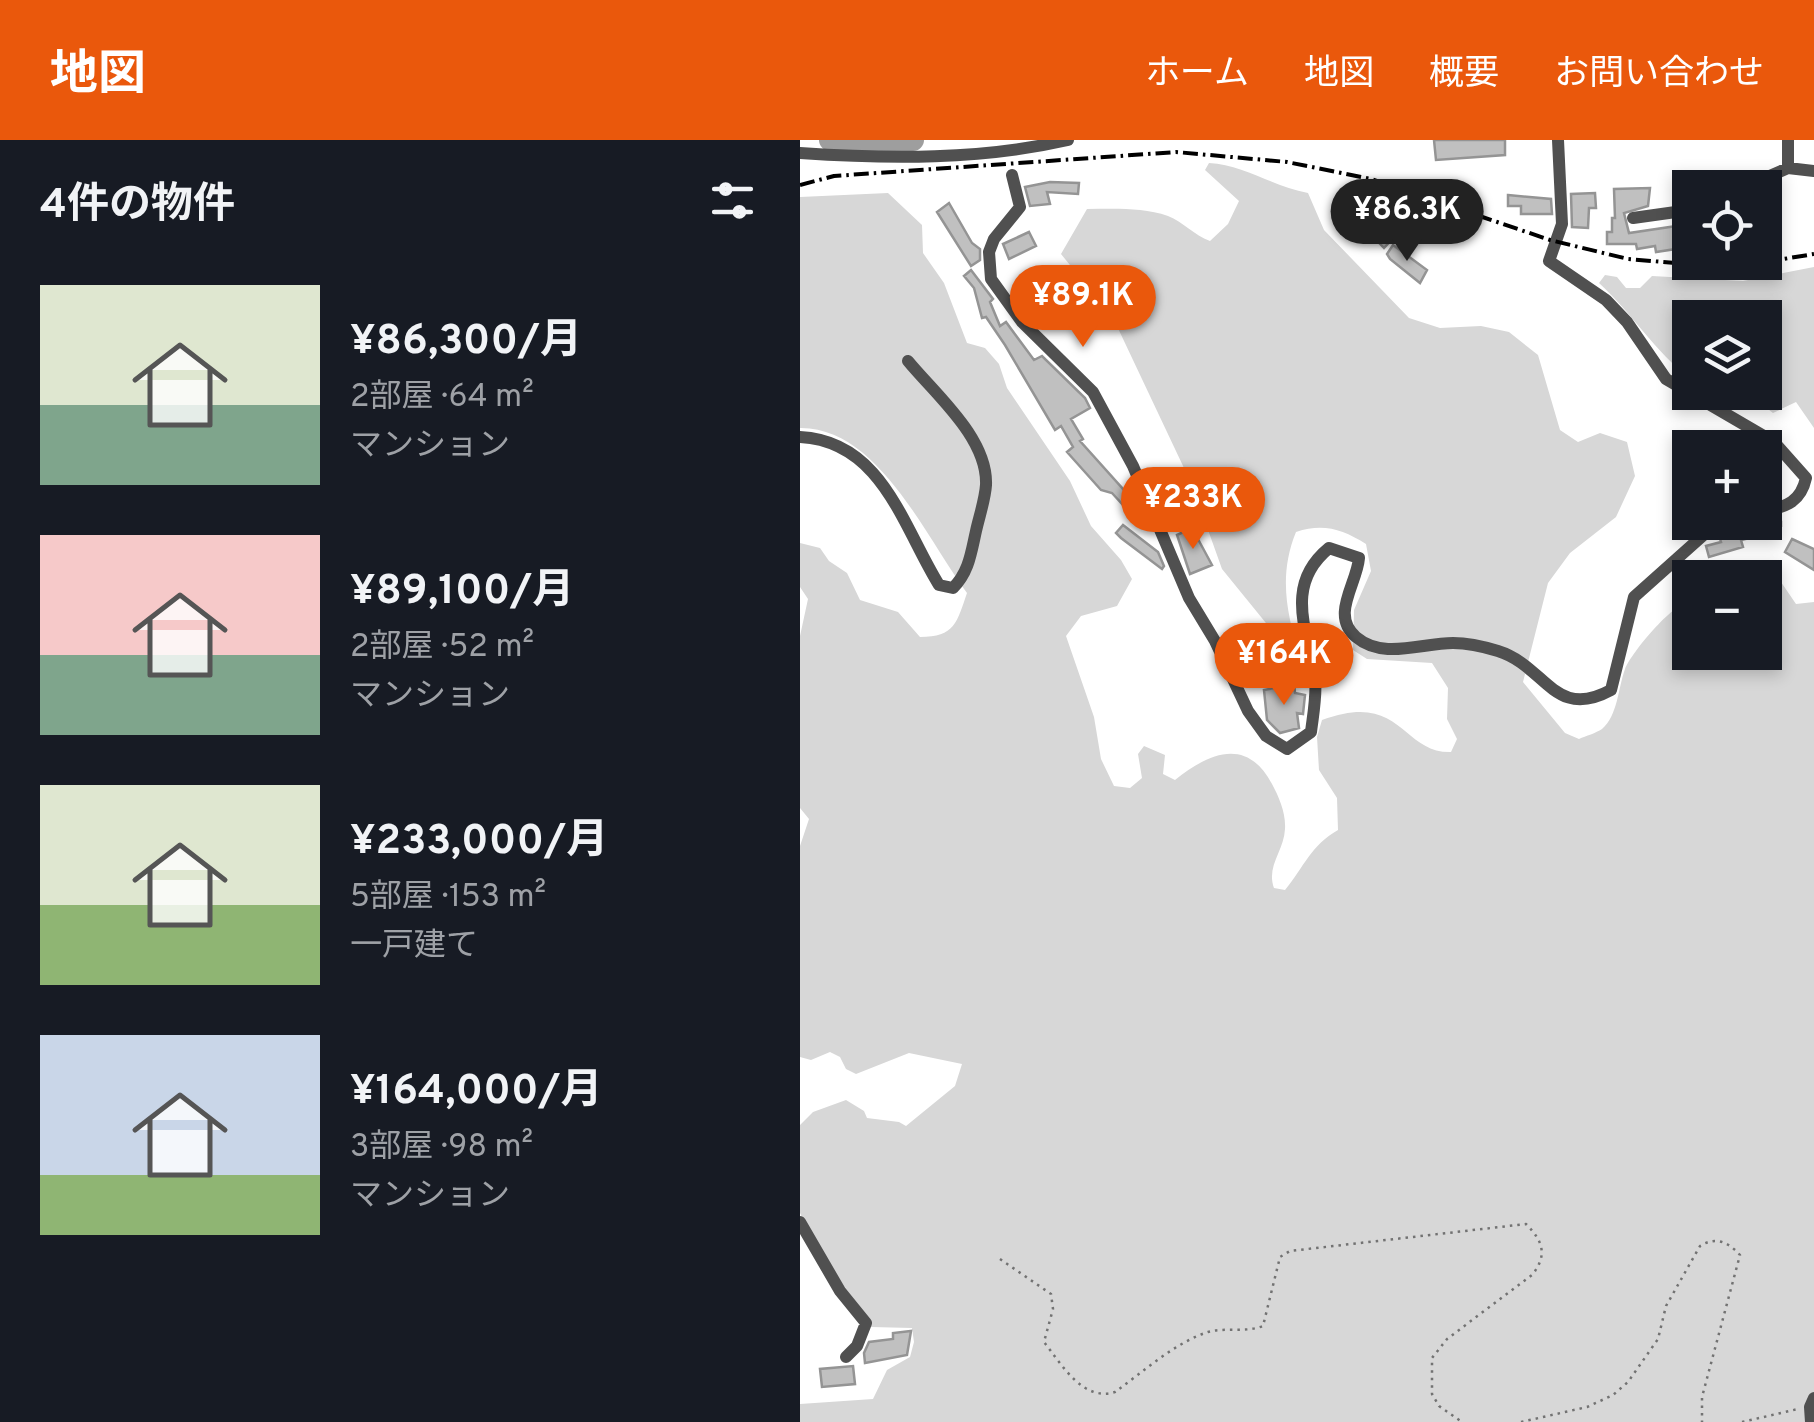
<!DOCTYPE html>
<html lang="ja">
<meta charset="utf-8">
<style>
:root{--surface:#171b24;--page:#20242c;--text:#f1f3f6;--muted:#9ea1a6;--accent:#ea580c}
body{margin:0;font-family:Overpass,"Noto Sans JP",sans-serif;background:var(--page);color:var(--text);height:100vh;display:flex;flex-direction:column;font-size:38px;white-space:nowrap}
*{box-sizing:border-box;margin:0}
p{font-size:32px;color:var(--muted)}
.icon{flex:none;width:55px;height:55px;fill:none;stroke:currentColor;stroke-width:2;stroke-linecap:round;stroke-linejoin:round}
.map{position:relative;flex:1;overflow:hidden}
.sheet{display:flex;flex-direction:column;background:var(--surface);width:800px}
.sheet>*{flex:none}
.buttons{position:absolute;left:872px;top:30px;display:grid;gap:20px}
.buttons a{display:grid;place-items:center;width:110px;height:110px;border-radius:0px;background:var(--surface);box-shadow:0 5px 15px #0003;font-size:50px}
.price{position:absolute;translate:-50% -85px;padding:0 22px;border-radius:35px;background:var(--accent);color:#fff;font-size:32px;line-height:65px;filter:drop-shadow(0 2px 5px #0008)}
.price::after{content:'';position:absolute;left:50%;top:60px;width:30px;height:22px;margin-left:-15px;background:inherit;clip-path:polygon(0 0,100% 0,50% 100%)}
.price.active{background:#222;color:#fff}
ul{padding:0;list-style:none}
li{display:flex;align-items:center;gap:30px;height:250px;padding:0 40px}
li span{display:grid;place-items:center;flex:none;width:280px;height:200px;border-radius:0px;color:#555}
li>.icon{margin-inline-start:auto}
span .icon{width:120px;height:120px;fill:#fffc;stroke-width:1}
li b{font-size:42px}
h2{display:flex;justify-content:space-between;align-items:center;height:120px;padding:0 40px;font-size:42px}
header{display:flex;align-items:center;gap:60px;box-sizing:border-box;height:140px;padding:0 50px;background:var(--accent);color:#fff}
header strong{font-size:48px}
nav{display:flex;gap:55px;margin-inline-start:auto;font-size:35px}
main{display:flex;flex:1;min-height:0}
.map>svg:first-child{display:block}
.green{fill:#d7d7d7}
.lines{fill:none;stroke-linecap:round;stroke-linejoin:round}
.river{stroke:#9e9e9e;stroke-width:22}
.building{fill:#c0c0c0;stroke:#949494;stroke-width:2.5}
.path{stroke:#727272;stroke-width:2.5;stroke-dasharray:2.5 5;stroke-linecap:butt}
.minor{stroke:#505050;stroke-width:12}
.rail{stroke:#000;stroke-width:4;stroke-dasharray:15 5 2.5 5;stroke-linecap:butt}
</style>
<header>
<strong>地図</strong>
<nav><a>ホーム</a><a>地図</a><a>概要</a><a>お問い合わせ</a></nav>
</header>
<main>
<section class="sheet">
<h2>4件の物件<svg class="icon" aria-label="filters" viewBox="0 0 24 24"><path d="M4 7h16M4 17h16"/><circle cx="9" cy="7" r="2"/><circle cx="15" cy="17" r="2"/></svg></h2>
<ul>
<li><span style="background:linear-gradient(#dfe7d0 60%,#7fa58c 0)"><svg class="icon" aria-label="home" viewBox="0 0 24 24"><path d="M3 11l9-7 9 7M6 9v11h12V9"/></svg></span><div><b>¥86,300/月</b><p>2部屋 · 64 m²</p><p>マンション</p></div></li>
<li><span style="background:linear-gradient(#f6c9c9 60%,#7fa58c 0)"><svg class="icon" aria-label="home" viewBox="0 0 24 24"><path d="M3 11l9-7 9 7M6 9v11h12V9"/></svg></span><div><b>¥89,100/月</b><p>2部屋 · 52 m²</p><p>マンション</p></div></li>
<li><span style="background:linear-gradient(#dfe7d0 60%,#8fb573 0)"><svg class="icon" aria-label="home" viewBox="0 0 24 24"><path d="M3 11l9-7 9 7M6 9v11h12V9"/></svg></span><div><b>¥233,000/月</b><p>5部屋 · 153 m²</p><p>一戸建て</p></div></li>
<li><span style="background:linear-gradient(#c9d6e8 70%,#8fb573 0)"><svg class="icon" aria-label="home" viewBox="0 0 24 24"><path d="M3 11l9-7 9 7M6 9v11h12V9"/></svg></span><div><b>¥164,000/月</b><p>3部屋 · 98 m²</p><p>マンション</p></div></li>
</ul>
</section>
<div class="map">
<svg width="1014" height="1282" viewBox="0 0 1014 1282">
<rect width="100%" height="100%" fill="#fff"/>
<!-- green -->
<path class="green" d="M409,23C444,25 474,47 508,53L524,90L609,178L640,188L681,186L709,192L738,215L760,290L778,302L800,293L827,302L835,336L816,377L770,413L748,443L723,542L765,593L779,599C786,596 796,593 802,589C818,575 818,548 825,529C832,512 872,464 890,461V512H965V442H981L996,464L1014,462V1282H0V1264L73,1259L87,1230L110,1217L114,1202L112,1188L71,1187L15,1106L0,1073V985L13,972L46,960L64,971L67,978L99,982L106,986L155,946L162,924L109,913L56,934L46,929L40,917L30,912L11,920L0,917V706L9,679L0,668V496L8,459L0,447V403L20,408L29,421L47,433L60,460L98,472L120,497C155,497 157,482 167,453C126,398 78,287 0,288V57L88,53L122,85L123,113L144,143L167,203L185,208L199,224L207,248L270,341L291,386L321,420L332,439L317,466L281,476L266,496L294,577L301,619L314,646L330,648L342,638L338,614L344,606L365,615L363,634L375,640C410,612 447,597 472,644C479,657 486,673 485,689C484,711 466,726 474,748L485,750C504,727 511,705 538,690L537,658L519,630L517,597L522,580C602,550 601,613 651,612L657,599L647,579L648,548L632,523L567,519L553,510L554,470L571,431L566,404C542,389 523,383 496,392C478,436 487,474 500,518L495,526L486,524L470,488L422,429L392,345L299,148L278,135L261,114L287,69C313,69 342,67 368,76C383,82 394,95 410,101L428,84L439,61L405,30Z
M1014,127V288L996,262L973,273L947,253L965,252V178H890V238C855,212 832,173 799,143L805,135L817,137L826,148H840L852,136L943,141Z"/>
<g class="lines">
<!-- river -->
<path class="river" d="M30,0H113"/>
</g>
<!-- building -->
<path class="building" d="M634,0H705V15L636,20Z
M250,42L279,43L278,54L247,52L250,64L230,66L225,47Z
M850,48L848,66L824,73L829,93L890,84V112L878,116L876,109L856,112L855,106L837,109L836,104H807V92H812V78H815L814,49Z
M795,53L796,68H789L788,88L772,87L771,54Z
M708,55L751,59L752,74H721V66H708Z
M149,63L172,103L180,109V120L171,126L137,72Z
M569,70L596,95L584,108L558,81Z
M229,92L236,106L209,119L203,104Z
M593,105L627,130L620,143L590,119L587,114Z
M171,130L193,159L190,162L200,186L206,182L234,220L242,216L285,258L290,268L271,279L283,299L280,301L331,358L323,365L312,353L301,350L267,312L273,307L261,286L255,290L205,205L186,177L182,178L174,148L164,136Z
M940,382H981V386L953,393L954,397L941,400L943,407L909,417L906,406L921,402L919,395L942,389Z
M323,385L358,412L364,426L362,429L321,398L316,393Z
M392,388L412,425L390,434L377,395Z
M992,399L1014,409V430L985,412Z
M494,544L495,553L505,555L503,574L497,573L499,588L480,593L467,580L464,550Z
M111,1191L107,1215L65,1223L64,1213L69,1202L93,1199V1193Z
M53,1226L55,1244L22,1247L20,1229Z"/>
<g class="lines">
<!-- path -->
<path class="path" d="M200,1119L251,1154L253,1169L244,1202C262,1225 283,1262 315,1252C343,1232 374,1203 408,1192C426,1187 445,1193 463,1186L480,1117L490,1111L726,1084C743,1101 748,1115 732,1135L647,1199L632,1218V1254L639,1266L662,1282
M721,1282L787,1267L813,1255L828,1242L858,1199L866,1166L900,1106C916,1096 928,1102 940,1115L902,1257V1282
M942,1282L998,1269"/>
<!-- minor -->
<path class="minor" d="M758,0L762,84L749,121L806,160L827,182L866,239L974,302L1006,338C1001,361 987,367 965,371
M988,0V28L1014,31
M0,13C89,19 181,20 268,0
M212,35L220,67L194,99L189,112L191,139L222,182L293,252L333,326L389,458L415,501L448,571L466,596L487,609L511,592C513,575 517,555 515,538C507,489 484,445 529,408L559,418C557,444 530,475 556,497C583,520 621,503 653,503C666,503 685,507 698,511C746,526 754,581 811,550L834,457L918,382
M942,48L988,28
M833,78L890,70
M0,297C82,301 103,387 139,445L153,448C169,432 171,413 176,391C179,377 185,360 186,345C188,298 135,254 108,221
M0,1082L40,1151L66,1183L57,1206L46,1217
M1011,1282L1010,1267L1014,1258"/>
<!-- rail -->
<path class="rail" d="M0,45L34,36L376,12L487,22L571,39L750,100L828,119L910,126L960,122
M965,122L1014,114"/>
</g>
</svg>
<div class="buttons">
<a><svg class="icon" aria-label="locate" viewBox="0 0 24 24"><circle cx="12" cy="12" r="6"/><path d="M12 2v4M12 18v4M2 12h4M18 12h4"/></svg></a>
<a><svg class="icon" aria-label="layers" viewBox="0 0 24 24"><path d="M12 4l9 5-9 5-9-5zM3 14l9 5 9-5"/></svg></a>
<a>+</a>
<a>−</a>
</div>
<b class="price active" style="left:607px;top:124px">¥86.3K</b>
<b class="price" style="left:283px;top:210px">¥89.1K</b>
<b class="price" style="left:393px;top:412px">¥233K</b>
<b class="price" style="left:484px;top:568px">¥164K</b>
</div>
</main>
